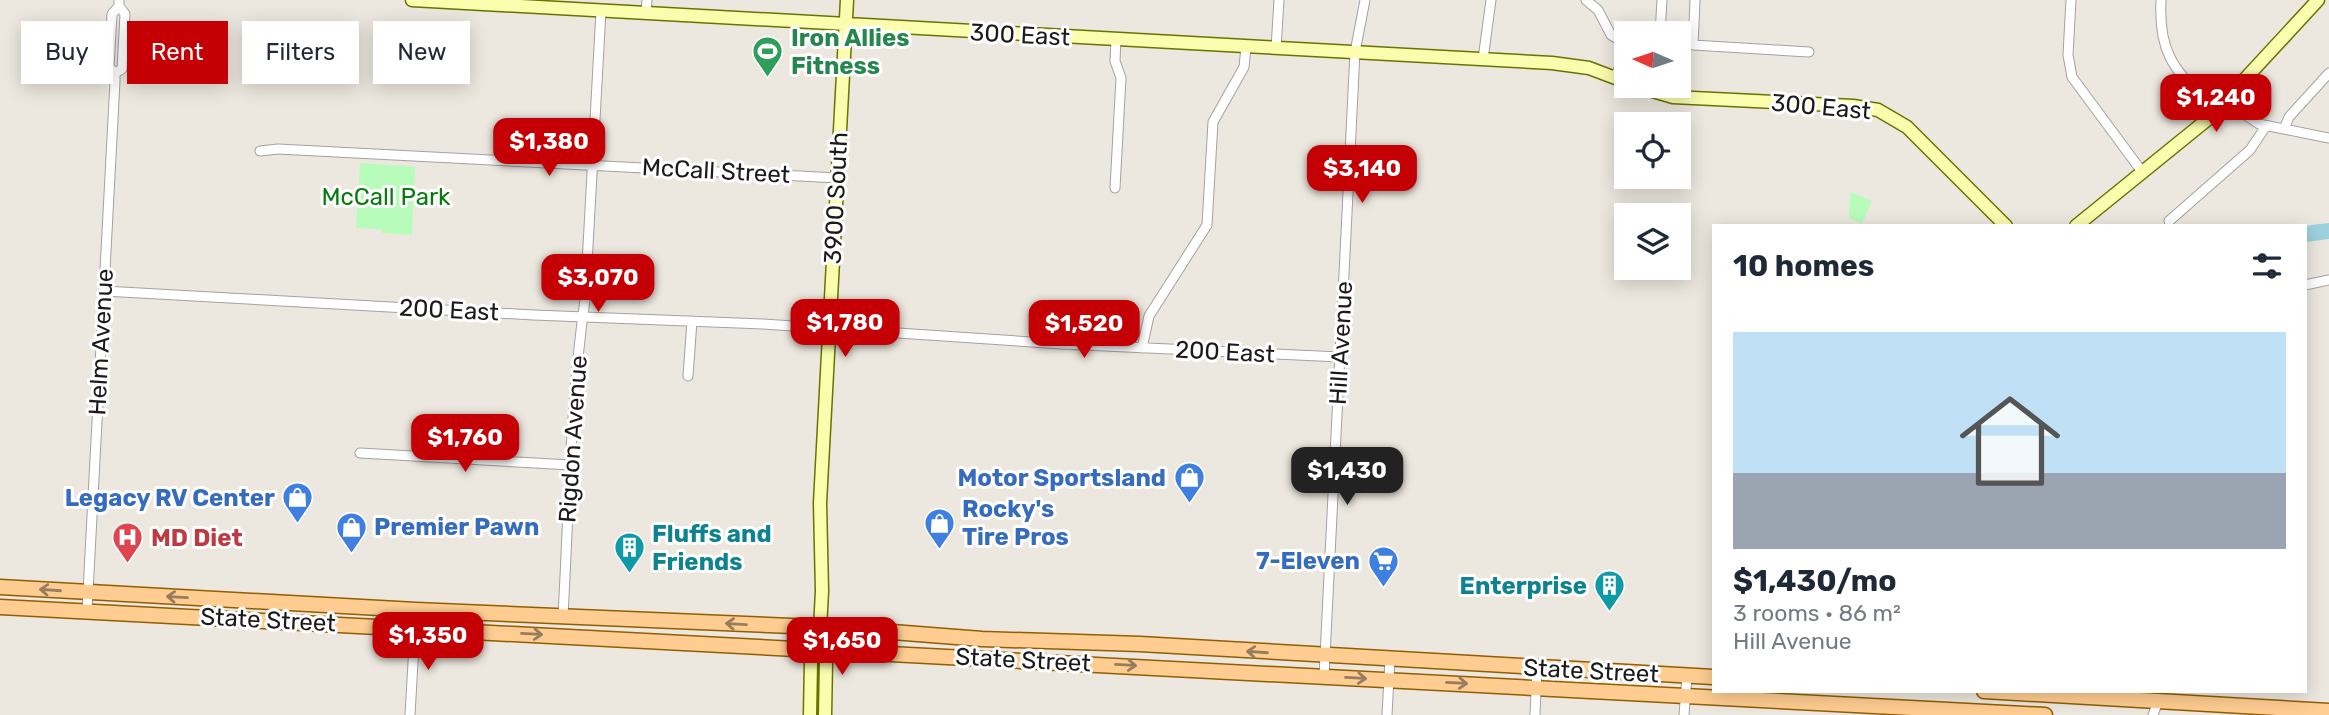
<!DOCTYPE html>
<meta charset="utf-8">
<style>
:root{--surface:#fff;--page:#f6f6f7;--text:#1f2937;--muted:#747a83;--accent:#c50005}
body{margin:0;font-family:Rubik,sans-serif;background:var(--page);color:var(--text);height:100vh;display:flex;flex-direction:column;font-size:26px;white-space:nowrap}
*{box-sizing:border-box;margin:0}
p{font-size:23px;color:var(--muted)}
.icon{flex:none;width:38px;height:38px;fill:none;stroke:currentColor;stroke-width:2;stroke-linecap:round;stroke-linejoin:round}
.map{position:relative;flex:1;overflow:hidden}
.sheet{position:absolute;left:1712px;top:224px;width:595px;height:469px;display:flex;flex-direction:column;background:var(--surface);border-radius:0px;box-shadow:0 4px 18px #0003}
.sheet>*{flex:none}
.top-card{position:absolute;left:21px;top:21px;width:665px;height:63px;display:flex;gap:14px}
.needle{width:46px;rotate:273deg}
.tools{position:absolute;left:1614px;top:21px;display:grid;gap:14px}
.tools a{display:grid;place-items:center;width:77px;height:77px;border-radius:0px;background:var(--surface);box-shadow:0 4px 18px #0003;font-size:35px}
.price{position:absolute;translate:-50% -60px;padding:0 16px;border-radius:14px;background:var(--accent);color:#fff;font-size:23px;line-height:46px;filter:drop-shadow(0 2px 4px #0008)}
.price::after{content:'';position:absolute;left:50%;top:42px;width:21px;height:16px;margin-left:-10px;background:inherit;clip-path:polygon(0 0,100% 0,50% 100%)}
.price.on{background:#222;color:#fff}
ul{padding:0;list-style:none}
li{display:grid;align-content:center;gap:14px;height:371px;padding:0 21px}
li span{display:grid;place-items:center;height:217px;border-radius:0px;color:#555}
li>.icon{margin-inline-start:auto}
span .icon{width:126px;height:126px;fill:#fffc;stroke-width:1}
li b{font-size:30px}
h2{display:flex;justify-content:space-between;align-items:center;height:84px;padding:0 21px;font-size:30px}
.chip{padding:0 24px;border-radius:0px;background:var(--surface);box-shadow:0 4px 18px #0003;font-size:24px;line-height:63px}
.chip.on{background:var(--accent);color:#fff}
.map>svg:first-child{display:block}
.park{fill:#b7fcbb}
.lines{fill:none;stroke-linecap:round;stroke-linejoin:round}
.river{stroke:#9cd1de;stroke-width:16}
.street-casing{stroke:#a2a2a2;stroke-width:11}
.secondary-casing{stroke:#6a7300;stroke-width:15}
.primary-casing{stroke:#915e00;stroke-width:17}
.street{stroke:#fff;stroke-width:9}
.secondary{stroke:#fafdae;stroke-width:12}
.primary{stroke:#ffcd92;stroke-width:14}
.oneway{stroke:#987d5c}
.labels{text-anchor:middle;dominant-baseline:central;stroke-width:6;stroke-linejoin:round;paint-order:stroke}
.street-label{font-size:24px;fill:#1b1b1b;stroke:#fff}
.leisure-label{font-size:24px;font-weight:bold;fill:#27864d;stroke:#fff;text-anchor:start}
.park-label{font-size:24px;fill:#057c0c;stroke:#fff}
.shop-label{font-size:24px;font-weight:bold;fill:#366cbe;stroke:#fff;text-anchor:end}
.culture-label{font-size:24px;font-weight:bold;fill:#0d838f;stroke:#fff;text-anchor:start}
.health-label{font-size:24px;font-weight:bold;fill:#be3a42;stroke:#fff;text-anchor:start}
</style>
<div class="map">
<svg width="2329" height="715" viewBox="0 0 2329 715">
<rect width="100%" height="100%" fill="#ede8df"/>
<!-- park -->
<path class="park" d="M360,163L415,167L412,235L382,233L381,229L356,228Z
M1850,192L1872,201L1862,224L1849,218Z"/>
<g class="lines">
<!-- river -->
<path class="river" d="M2305,234L2329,231"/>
<defs>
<path id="street" d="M1586,0L1598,10L1611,35L1626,44
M1695,0L1693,45L1809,52
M2071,0L2068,55L2072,77L2143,173
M2161,0C2158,59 2178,71 2215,112
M646,14L647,0
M1660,33L1662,0
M1276,48L1279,0
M1483,59L1491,0
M115,73L122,69L125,14L119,6
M1615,77L1626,53
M2225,101L2259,124L2329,138
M2284,129L2289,117L2329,73
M260,151L278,149L837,178
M1115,188L1121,78L1115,61L1116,40
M2169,221L2250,150L2266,126
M2305,285L2329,280
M104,291L534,315L763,324L1062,344L1340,357
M1142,348L1149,316L1207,225L1213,122L1244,67L1246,47
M688,376L692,321
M360,453L571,465
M87,611L115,81V73L109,67L112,14L119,6V0
M563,615C569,510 570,404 585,300L601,11
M1324,676L1355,52L1365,0
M410,715L416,610
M1387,715L1390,659
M1535,715L1537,668
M1684,715L1687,676
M2153,715L2158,701"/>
<path id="secondary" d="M412,0L1552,63L1589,68L1626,82
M1636,86L1673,97L1853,106L1878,110L1907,127L2006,226
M2076,226L2208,119L2318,0
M810,715L811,661L819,648
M825,715L826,662L819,648L822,591L820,503L847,0"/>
<path id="primary" d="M0,587L416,610L841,628L982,639L1140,644L1713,677
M0,607L2045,715
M1984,691L2329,711"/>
</defs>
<!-- street casing -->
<use href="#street" class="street-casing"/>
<!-- secondary casing -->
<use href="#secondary" class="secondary-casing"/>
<!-- primary casing -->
<use href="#primary" class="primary-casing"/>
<!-- street -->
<use href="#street" class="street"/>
<!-- secondary -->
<use href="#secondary" class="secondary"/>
<!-- primary -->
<use href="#primary" class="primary"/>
</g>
<!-- one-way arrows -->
<defs><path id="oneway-shaft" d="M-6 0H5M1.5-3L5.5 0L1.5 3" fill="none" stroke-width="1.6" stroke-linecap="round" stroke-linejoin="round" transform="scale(1.75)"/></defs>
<g class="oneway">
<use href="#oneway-shaft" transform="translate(50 590) rotate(-176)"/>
<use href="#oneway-shaft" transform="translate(177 597) rotate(-177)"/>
<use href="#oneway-shaft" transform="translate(736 624) rotate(-177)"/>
<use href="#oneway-shaft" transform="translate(532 634) rotate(3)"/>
<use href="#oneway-shaft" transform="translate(1257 652) rotate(-176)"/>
<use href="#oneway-shaft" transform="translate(1126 665) rotate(3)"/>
<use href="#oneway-shaft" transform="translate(1356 678) rotate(3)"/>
<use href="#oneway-shaft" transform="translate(1457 683) rotate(3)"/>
</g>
<!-- icons -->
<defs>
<symbol id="stadium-pin" viewBox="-11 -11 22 30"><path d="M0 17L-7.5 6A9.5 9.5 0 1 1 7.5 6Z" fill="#2e9e5b" stroke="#fff"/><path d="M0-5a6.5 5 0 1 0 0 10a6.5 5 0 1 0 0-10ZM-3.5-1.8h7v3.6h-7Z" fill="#fff"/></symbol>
<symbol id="shop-pin" viewBox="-11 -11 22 30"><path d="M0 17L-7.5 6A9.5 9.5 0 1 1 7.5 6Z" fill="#3f7fe0" stroke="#fff"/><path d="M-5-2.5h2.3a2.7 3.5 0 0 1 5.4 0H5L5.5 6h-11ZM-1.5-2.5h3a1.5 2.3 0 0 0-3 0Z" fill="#fff"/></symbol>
<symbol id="hospital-pin" viewBox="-11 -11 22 30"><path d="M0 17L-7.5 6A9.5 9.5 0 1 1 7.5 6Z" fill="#e0444e" stroke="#fff"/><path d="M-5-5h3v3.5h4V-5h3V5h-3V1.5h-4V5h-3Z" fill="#fff"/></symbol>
<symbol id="building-pin" viewBox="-11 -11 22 30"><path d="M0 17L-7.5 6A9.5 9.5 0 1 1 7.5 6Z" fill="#0f9aa8" stroke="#fff"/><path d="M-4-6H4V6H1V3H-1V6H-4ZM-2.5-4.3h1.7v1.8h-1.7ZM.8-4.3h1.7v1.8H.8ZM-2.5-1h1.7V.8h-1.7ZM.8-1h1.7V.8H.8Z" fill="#fff"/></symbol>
<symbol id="supermarket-pin" viewBox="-11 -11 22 30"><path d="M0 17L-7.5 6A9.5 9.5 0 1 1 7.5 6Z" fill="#3f7fe0" stroke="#fff"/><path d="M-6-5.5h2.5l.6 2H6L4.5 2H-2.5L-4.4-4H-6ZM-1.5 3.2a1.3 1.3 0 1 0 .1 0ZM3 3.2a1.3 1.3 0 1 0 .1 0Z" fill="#fff"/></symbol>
</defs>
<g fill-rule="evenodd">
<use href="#stadium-pin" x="750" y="34" width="35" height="47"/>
<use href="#shop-pin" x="1172" y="460" width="35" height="47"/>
<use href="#shop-pin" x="280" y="480" width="35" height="47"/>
<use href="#shop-pin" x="922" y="506" width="35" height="47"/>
<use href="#shop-pin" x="334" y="510" width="35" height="47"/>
<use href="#hospital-pin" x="110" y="520" width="35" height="47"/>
<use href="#building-pin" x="612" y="530" width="35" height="47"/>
<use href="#supermarket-pin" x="1366" y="544" width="35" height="47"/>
<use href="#building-pin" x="1592" y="568" width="35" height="47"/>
</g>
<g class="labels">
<!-- street labels -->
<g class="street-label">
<text transform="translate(1020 35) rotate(3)">300 East</text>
<text transform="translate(1821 107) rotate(5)">300 East</text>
<text transform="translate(716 171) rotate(3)">McCall Street</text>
<text transform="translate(836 198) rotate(-87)">3900 South</text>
<text transform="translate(449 310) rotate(3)">200 East</text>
<text transform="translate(101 342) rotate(-87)">Helm Avenue</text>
<text transform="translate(1341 343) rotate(-87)">Hill Avenue</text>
<text transform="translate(1225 352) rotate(3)">200 East</text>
<text transform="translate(573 439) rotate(-86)">Rigdon Avenue</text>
<text transform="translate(268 620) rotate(3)">State Street</text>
<text transform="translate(1023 660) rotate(3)">State Street</text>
<text transform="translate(1591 671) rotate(3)">State Street</text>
</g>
<!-- leisure labels -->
<g class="leisure-label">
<text x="791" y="38">Iron Allies<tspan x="791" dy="28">Fitness</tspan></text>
</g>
<!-- park labels -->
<g class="park-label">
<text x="386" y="197">McCall Park</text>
</g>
<!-- shop labels -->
<g class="shop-label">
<text x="1166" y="478">Motor Sportsland</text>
<text x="275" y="498">Legacy RV Center</text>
<text x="962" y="509" text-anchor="start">Rocky's<tspan x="962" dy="28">Tire Pros</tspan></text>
<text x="374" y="527" text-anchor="start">Premier Pawn</text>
<text x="1360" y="561">7-Eleven</text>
</g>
<!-- culture labels -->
<g class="culture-label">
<text x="652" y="534">Fluffs and<tspan x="652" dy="28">Friends</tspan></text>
<text x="1587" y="586" text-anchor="end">Enterprise</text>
</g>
<!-- health labels -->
<g class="health-label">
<text x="151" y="538">MD Diet</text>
</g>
</g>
</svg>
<div class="tools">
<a><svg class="needle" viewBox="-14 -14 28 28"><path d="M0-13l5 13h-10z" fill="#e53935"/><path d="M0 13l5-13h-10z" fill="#747a83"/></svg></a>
<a><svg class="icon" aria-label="locate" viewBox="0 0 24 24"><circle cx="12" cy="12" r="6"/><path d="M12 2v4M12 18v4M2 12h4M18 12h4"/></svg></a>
<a><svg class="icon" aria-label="layers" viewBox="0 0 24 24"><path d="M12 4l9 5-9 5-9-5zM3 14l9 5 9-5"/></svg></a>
</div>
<b class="price" style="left:2216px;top:134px">$1,240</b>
<b class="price" style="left:549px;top:178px">$1,380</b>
<b class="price" style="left:1362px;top:205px">$3,140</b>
<b class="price" style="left:598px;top:314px">$3,070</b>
<b class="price" style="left:845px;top:359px">$1,780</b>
<b class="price" style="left:1084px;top:360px">$1,520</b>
<b class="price" style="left:465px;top:474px">$1,760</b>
<b class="price on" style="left:1347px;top:507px">$1,430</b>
<b class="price" style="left:428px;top:672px">$1,350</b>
<b class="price" style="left:842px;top:677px">$1,650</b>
<div class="top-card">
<a class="chip">Buy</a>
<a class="chip on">Rent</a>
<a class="chip">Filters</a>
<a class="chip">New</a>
</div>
<section class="sheet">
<h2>10 homes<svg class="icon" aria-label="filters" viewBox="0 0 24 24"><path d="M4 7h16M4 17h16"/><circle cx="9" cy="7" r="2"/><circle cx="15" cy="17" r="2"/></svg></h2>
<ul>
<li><span style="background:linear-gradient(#bfe0f5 65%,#9aa5b1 0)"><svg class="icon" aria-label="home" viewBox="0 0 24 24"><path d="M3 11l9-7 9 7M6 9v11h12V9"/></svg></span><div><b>$1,430/mo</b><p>3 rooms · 86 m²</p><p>Hill Avenue</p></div></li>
</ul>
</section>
</div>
